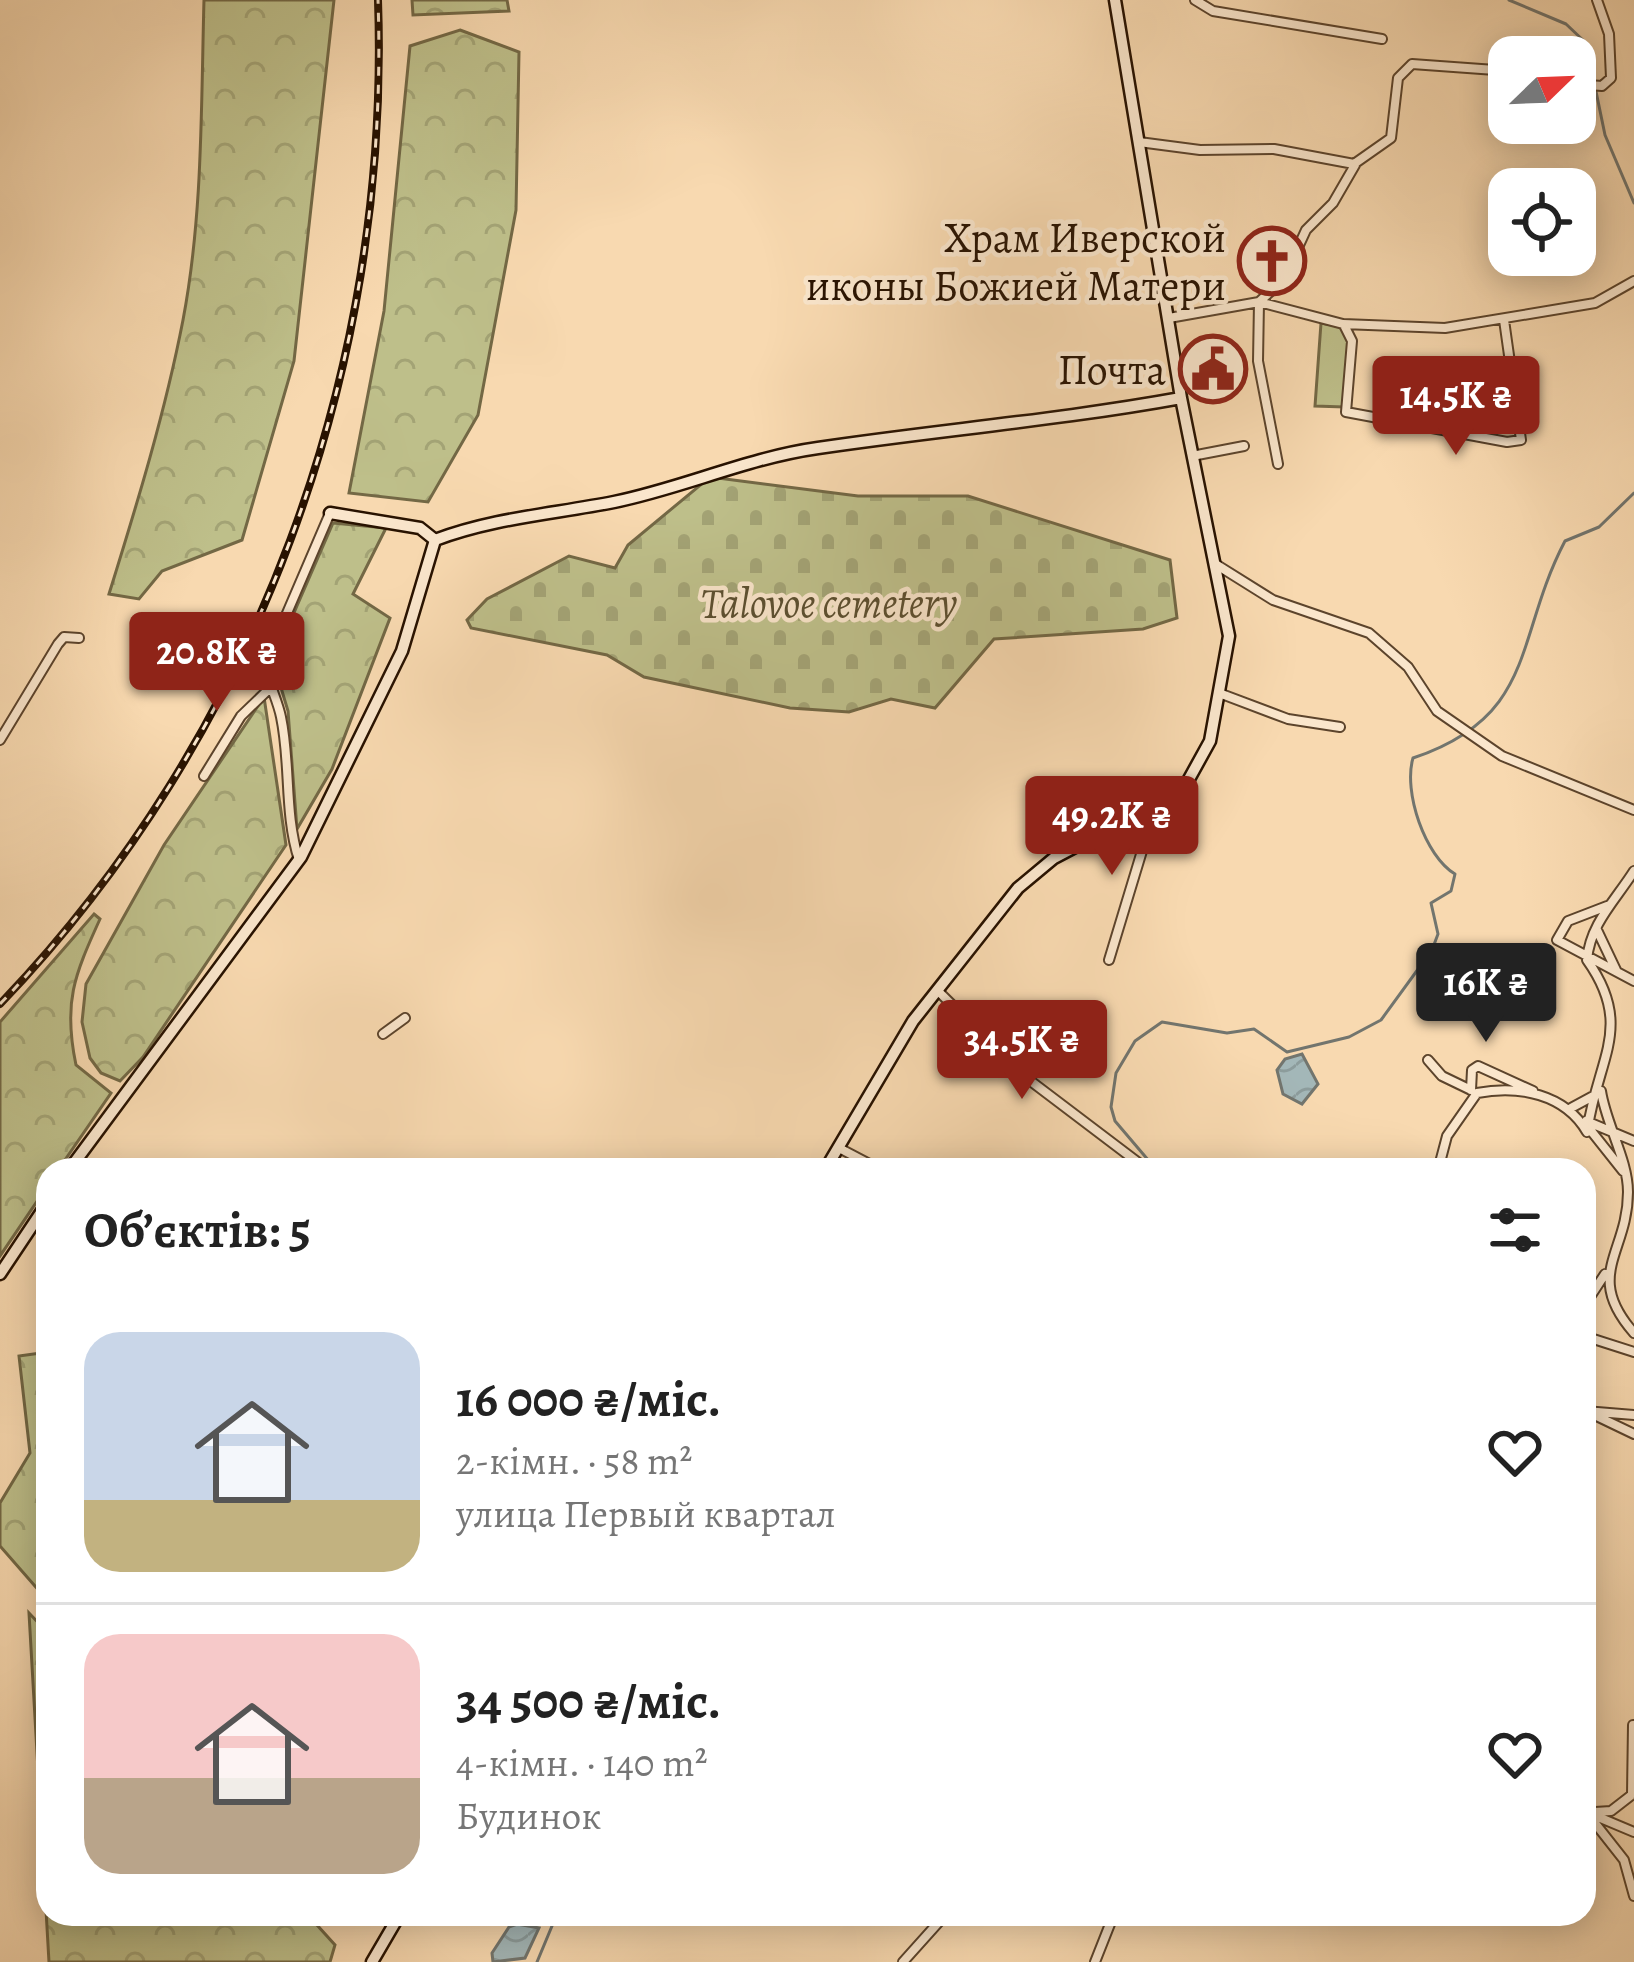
<!DOCTYPE html>
<html lang="uk">
<meta charset="utf-8">
<style>
:root{--surface:#fff;--page:#f6f6f6;--text:#222;--muted:#767676;--line:#e0e0e0;--accent:#8f2418}
body{margin:0;font-family:Alegreya,serif;background:var(--page);color:var(--text);height:100vh;display:flex;flex-direction:column;font-size:45px;white-space:nowrap}
*{box-sizing:border-box;margin:0}
p{font-size:39px;color:var(--muted)}
.icon{flex:none;width:66px;height:66px;fill:none;stroke:currentColor;stroke-width:2;stroke-linecap:round;stroke-linejoin:round}
.map{position:relative;flex:1;overflow:hidden}
.side{position:absolute;left:36px;top:1158px;width:1560px;height:768px;display:flex;flex-direction:column;background:var(--surface);border-radius:36px;box-shadow:0 6px 30px #0003}
.side>*{flex:none}
.needle{width:78px;rotate:67deg}
.tools{position:absolute;left:1488px;top:36px;display:grid;gap:24px}
.tools a{display:grid;place-items:center;width:108px;height:108px;border-radius:24px;background:var(--surface);box-shadow:0 6px 30px #0003;font-size:60px}
.price{position:absolute;translate:-50% -102px;padding:0 27px;border-radius:12px;background:var(--accent);color:#fff;font-size:39px;line-height:78px;filter:drop-shadow(0 3px 6px #0008)}
.price::after{content:'';position:absolute;left:50%;top:72px;width:36px;height:27px;margin-left:-18px;background:inherit;clip-path:polygon(0 0,100% 0,50% 100%)}
.price.on{background:#222;color:#fff}
ul{padding:0;list-style:none}
li{display:flex;align-items:center;gap:36px;height:300px;padding:0 48px}
li+li{border-top:3px solid var(--line)}
li span{display:grid;place-items:center;flex:none;width:336px;height:240px;border-radius:36px;color:#555}
li>.icon{margin-inline-start:auto}
span .icon{width:144px;height:144px;fill:#fffc;stroke-width:1}
li b{font-size:51px}
h2{display:flex;justify-content:space-between;align-items:center;height:144px;padding:0 48px;font-size:51px}
.map>svg:first-child{display:block}
.forest{fill:url(#forest-crowns);stroke:#736845;stroke-width:3}
.cemetery{fill:url(#cemetery-stones);stroke:#736845;stroke-width:3}
.pitch{fill:#bebf8a;stroke:#736845;stroke-width:3}
.water{fill:url(#water-waves);stroke:#72756e;stroke-width:3}
.lines{fill:none;stroke-linecap:round;stroke-linejoin:round}
.stream{stroke:#72756e;stroke-width:3}
.street-casing{stroke:#5c442c;stroke-width:12}
.secondary-casing{stroke:#281200;stroke-width:15}
.street{stroke:#fae6cc;stroke-width:8}
.secondary{stroke:#fae6cc;stroke-width:10}
.rail-casing{stroke:#281200;stroke-width:8}
.rail{stroke:#fae6cc;stroke-width:3;stroke-dasharray:9;stroke-linecap:butt}
.labels{text-anchor:middle;dominant-baseline:central;stroke-width:9;stroke-linejoin:round;paint-order:stroke}
.poi-label{font-size:42px;fill:#281200;stroke:#fae6cc;text-anchor:end}
.park-label{font-size:42px;font-style:italic;fill:#5c4f30;stroke:#fae6cc}
</style>
<div class="map">
<svg width="1634" height="1962" viewBox="0 0 1634 1962">
<defs>
<pattern id="forest-crowns" width="20" height="18" patternUnits="userSpaceOnUse" patternTransform="scale(3)"><rect width="20" height="18" fill="#bebf8a"/><path d="M2 6a3 3 0 1 1 6 0M12 15a3 3 0 1 1 6 0" fill="none" stroke="#a3a375"/></pattern>
<pattern id="cemetery-stones" width="16" height="16" patternUnits="userSpaceOnUse" patternTransform="scale(3)"><rect width="16" height="16" fill="#bebf8a"/><path d="M2 7V4a2 2 0 0 1 4 0v3zM10 15v-3a2 2 0 0 1 4 0v3z" fill="#a3a375"/></pattern>
<pattern id="water-waves" width="16" height="10" patternUnits="userSpaceOnUse" patternTransform="scale(3)"><rect width="16" height="10" fill="#a3b7b8"/><path d="M0 5q4-4 8 0t8 0" fill="none" stroke="#8c9c9c"/></pattern>
</defs>
<rect width="100%" height="100%" fill="#f8d9b0"/>
<filter id="stains"><feTurbulence type="fractalNoise" baseFrequency=".00167" numOctaves="4"/><feColorMatrix values="0 0 0 0 .2 0 0 0 0 .09 0 0 0 0 .02 0 0 0 .5 -.17"/></filter>
<radialGradient id="worn" r=".72"><stop offset=".6" stop-color="#630" stop-opacity="0"/><stop offset="1" stop-color="#630" stop-opacity=".3"/></radialGradient>
<!-- forest -->
<path class="forest" d="M204,0H334L294,361L242,540L162,571L139,599L109,594C137,504 165,413 183,320C203,215 201,106 204,0Z
M412,0H507L509,11L413,15Z
M460,30L519,52L516,210L478,415L428,502L349,493L384,311L410,46Z
M333,523L386,528L353,594L390,618L332,769L297,829L288,711L273,661Z
M264,697L286,845L143,1057L120,1081L101,1073L90,1058L82,1022L86,984L164,845Z
M94,914L100,919C74,976 63,1003 76,1065L111,1093L58,1170H48V1185L0,1256V1022Z
M48,1352V1601L0,1546V1503L30,1453L19,1356Z
M29,1613L48,1633V1914H307L335,1945L330,1962H49Z"/>
<!-- cemetery -->
<path class="cemetery" d="M710,477L858,496H968L1170,560L1177,618L1143,629L994,639L935,708L891,699L849,712L790,708L644,677L607,655L471,628L467,620L487,599L569,556L615,568L628,545Z"/>
<!-- pitch -->
<path class="pitch" d="M1321,323L1342,327L1349,341L1344,407L1315,406Z"/>
<!-- water -->
<path class="water" d="M1302,1054L1318,1084L1302,1104L1283,1094L1277,1070L1285,1059Z
M517,1924L539,1928L525,1958L493,1962L492,1953L509,1927Z"/>
<g class="lines">
<!-- stream -->
<path class="stream" d="M1509,0L1566,24L1586,43L1605,135L1634,203
M1148,1168L1149,1161L1115,1121L1111,1107L1116,1073L1135,1041L1162,1022L1227,1033L1254,1029L1287,1052L1349,1037L1381,1020L1432,950L1438,934L1431,903L1451,891L1455,874C1425,856 1403,792 1413,758C1538,716 1514,638 1565,541L1599,527L1634,493
M537,1962L557,1914"/>
<defs>
<path id="street" d="M1195,0L1213,11L1382,39
M1575,84L1602,86L1611,78L1609,34L1597,0
M1139,142L1200,150L1274,149L1354,164L1391,138L1398,78L1412,64L1509,71
M1169,318L1259,302L1343,324L1445,328L1595,303L1634,281
M1344,325L1352,341L1346,412L1507,442L1521,440L1504,320
M1192,456L1244,446
M1278,464L1258,361L1259,302L1283,280L1306,230L1333,203L1355,165
M1217,565L1273,600L1369,633L1408,667L1437,711L1502,756L1634,810
M1219,693L1288,719L1340,727
M0,740L58,644L64,637L79,638
M204,776L241,716L270,688
M1046,788L1085,820V840
M1130,819L1149,835
M1085,820L1119,823L1136,840
M299,860C284,814 291,764 281,717C277,697 267,683 266,662L330,513
M1607,906L1568,921L1557,940L1634,981
M1597,930L1616,970
M1109,960L1155,808
M937,990L1024,1076L1148,1170
M383,1034L405,1018
M1428,1060L1442,1076L1471,1090
M1471,1090L1472,1070L1478,1066L1533,1091
M1601,1091C1606,1124 1628,1160 1628,1192C1628,1253 1583,1275 1634,1333
M1571,1108L1595,1095
M1586,1121L1634,1141
M839,1148L881,1170
M1438,1170L1447,1136L1477,1093C1519,1085 1565,1094 1587,1132
M1623,1171L1588,1127C1598,1058 1634,1026 1587,960C1590,924 1615,901 1634,871
M1584,1306L1605,1274
M1584,1336L1634,1352
M1584,1410L1634,1434
M1585,1411L1634,1415
M1632,1794L1633,1725
M1595,1812L1611,1811L1633,1794
M1587,1813L1624,1860L1634,1896
M1591,1814L1634,1832
M1094,1914L1109,1921
M903,1962L946,1914
M1095,1962L1114,1914"/>
<path id="secondary" d="M435,540C493,518 553,514 614,502C683,488 747,458 818,448C939,430 1060,420 1181,398
M69,1170L301,857L402,651L435,540L420,528L330,513
M825,1170L913,1021L1018,888L1054,858L1183,790L1210,741L1229,636L1181,398L1115,0
M0,1274L48,1202
M372,1962L400,1914"/>
</defs>
<!-- street casing -->
<use href="#street" class="street-casing"/>
<!-- secondary casing -->
<use href="#secondary" class="secondary-casing"/>
<!-- street -->
<use href="#street" class="street"/>
<!-- secondary -->
<use href="#secondary" class="secondary"/>
<defs>
<path id="rail" d="M0,1004C257,736 391,370 378,0"/>
</defs>
<!-- rail casing -->
<use href="#rail" class="rail-casing"/>
<!-- rail -->
<use href="#rail" class="rail"/>
</g>
<!-- icons -->
<defs>
<symbol id="church-ring" viewBox="-11 -11 22 22"><circle r="9.5" fill="#fae6cc" stroke="#8f2418" stroke-width="1.5"/><path d="M-1.2-6h2.4v3.5h3.3v2.4h-3.3V6h-2.4V-.1h-3.3v-2.4h3.3Z" fill="#8f2418"/></symbol>
<symbol id="civic-ring" viewBox="-11 -11 22 22"><circle r="9.5" fill="#fae6cc" stroke="#8f2418" stroke-width="1.5"/><path d="M-.6-6.5H3V-4.5H.6V-3L4-1V1h2V6H-6V1h2V-1L-.6-3ZM-1.2 2.5V6h2.4V2.5Z" fill="#8f2418"/></symbol>
</defs>
<g fill-rule="evenodd">
<use href="#church-ring" x="1234" y="223" width="76" height="76"/>
<use href="#civic-ring" x="1175" y="331" width="76" height="76"/>
</g>
<g class="labels">
<!-- poi labels -->
<g class="poi-label">
<text x="1226" y="237">Храм Иверской<tspan x="1226" dy="48">иконы Божией Матери</tspan></text>
<text x="1166" y="369">Почта</text>
</g>
<!-- park labels -->
<g class="park-label">
<text x="829" y="602">Talovoe cemetery</text>
</g>
</g>
<rect width="100%" height="100%" filter="url(#stains)"/>
<rect width="100%" height="100%" fill="url(#worn)"/>
</svg>
<div class="tools">
<a><svg class="needle" viewBox="-14 -14 28 28"><path d="M0-13l5 13h-10z" fill="#e53935"/><path d="M0 13l5-13h-10z" fill="#767676"/></svg></a>
<a><svg class="icon" aria-label="locate" viewBox="0 0 24 24"><circle cx="12" cy="12" r="6"/><path d="M12 2v4M12 18v4M2 12h4M18 12h4"/></svg></a>
</div>
<b class="price" style="left:1456px;top:458px">14.5K ₴</b>
<b class="price" style="left:217px;top:714px">20.8K ₴</b>
<b class="price" style="left:1112px;top:878px">49.2K ₴</b>
<b class="price on" style="left:1486px;top:1045px">16K ₴</b>
<b class="price" style="left:1022px;top:1102px">34.5K ₴</b>
<section class="side">
<h2>Об’єктів: 5<svg class="icon" aria-label="filters" viewBox="0 0 24 24"><path d="M4 7h16M4 17h16"/><circle cx="9" cy="7" r="2"/><circle cx="15" cy="17" r="2"/></svg></h2>
<ul>
<li><span style="background:linear-gradient(#c9d6e8 70%,#c2b280 0)"><svg class="icon" aria-label="home" viewBox="0 0 24 24"><path d="M3 11l9-7 9 7M6 9v11h12V9"/></svg></span><div><b>16 000 ₴/міс.</b><p>2-кімн. · 58 m²</p><p>улица Первый квартал</p></div><svg class="icon" aria-label="heart" viewBox="0 0 24 24"><path d="M12 20l-8-8c-3-5 5-10 8-4 3-6 11-1 8 4z"/></svg></li>
<li><span style="background:linear-gradient(#f6c9c9 60%,#b9a48a 0)"><svg class="icon" aria-label="home" viewBox="0 0 24 24"><path d="M3 11l9-7 9 7M6 9v11h12V9"/></svg></span><div><b>34 500 ₴/міс.</b><p>4-кімн. · 140 m²</p><p>Будинок</p></div><svg class="icon" aria-label="heart" viewBox="0 0 24 24"><path d="M12 20l-8-8c-3-5 5-10 8-4 3-6 11-1 8 4z"/></svg></li>
</ul>
</section>
</div>
